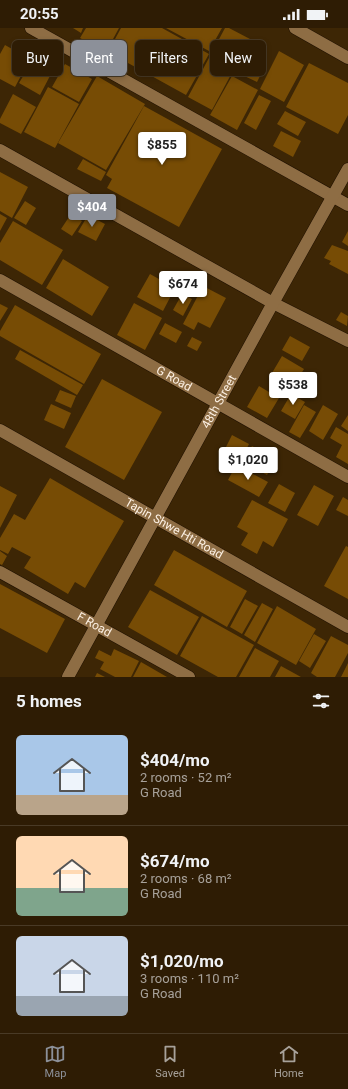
<!DOCTYPE html>
<meta charset="utf-8">
<style>
:root{--surface:#2e1c04;--page:#36250e;--text:#f1f3f6;--muted:#a7a19a;--line:#493a26;--accent:#8c9099}
body{margin:0;font-family:Roboto,sans-serif;background:var(--page);color:var(--text);height:100vh;display:flex;flex-direction:column;font-size:15px;white-space:nowrap}
*{box-sizing:border-box;margin:0}
p{font-size:13px;color:var(--muted)}
.icon{flex:none;width:22px;height:22px;fill:none;stroke:currentColor;stroke-width:2;stroke-linecap:round;stroke-linejoin:round}
.map{position:relative;height:649px;overflow:hidden}
.side{display:flex;flex-direction:column;background:var(--surface);flex:1}
.side>*{flex:none}
.banner{position:absolute;left:12px;top:12px;width:324px;height:36px;display:flex;gap:8px}
.price{position:absolute;translate:-50% -34px;padding:0 9px;border-radius:4px;background:#fff;color:#222;font-size:13px;line-height:26px;filter:drop-shadow(0 1px 2px #0008)}
.price::after{content:'';position:absolute;left:50%;top:24px;width:12px;height:9px;margin-left:-6px;background:inherit;clip-path:polygon(0 0,100% 0,50% 100%)}
.price.selected{background:var(--accent);color:#fff}
ul{padding:0;list-style:none}
li{display:flex;align-items:center;gap:12px;height:100px;padding:0 16px}
li+li{border-top:1px solid var(--line)}
li span{display:grid;place-items:center;flex:none;width:112px;height:80px;border-radius:6px;color:#555}
li>.icon{margin-inline-start:auto}
span .icon{width:48px;height:48px;fill:#fffc;stroke-width:1}
li b{font-size:17px}
h2{display:flex;justify-content:space-between;align-items:center;height:48px;padding:0 16px;font-size:17px}
.chip{padding:0 14px;border-radius:6px;background:var(--surface);box-shadow:0 2px 6px #0003,0 0 0 1px var(--line);font-size:14px;line-height:36px}
.chip.selected{background:var(--accent);color:#fff}
.status{display:flex;justify-content:space-between;align-items:center;height:28px;padding:0 20px;background:var(--surface);direction:ltr}
.status svg{height:11px;fill:currentColor}
.tab-bar{display:flex;justify-content:space-around;align-items:center;height:56px;border-top:1px solid var(--line);background:var(--surface);font-size:11px;color:var(--muted)}
.tab-bar a{display:grid;justify-items:center;gap:2px}
.tab-bar .selected{color:var(--accent)}
.map>svg:first-child{display:block}
.building{fill:#774c05}
.lines{fill:none;stroke-linecap:round;stroke-linejoin:round}
.minor-casing{stroke:#1f1000;stroke-width:13}
.minor{stroke:#8e6d44;stroke-width:12}
.labels{text-anchor:middle;dominant-baseline:central;stroke-width:3.5;stroke-linejoin:round;paint-order:stroke}
.street-label{font-size:12px;fill:#fdf1e4;stroke:#1e1102}
</style>
<div class="status"><b>20:55</b><svg viewBox="0 0 49 12"><path d="M0 12V9h3v3zM5 12V6h3v6zM10 12V3h3v9zM15 12V0h3v12zM26 1h20v11H26zM47 4h2v5h-2z"/></svg></div>
<div class="map">
<svg width="348" height="649" viewBox="0 0 348 649">
<rect width="100%" height="100%" fill="#3d2605"/>
<!-- building -->
<path class="building" d="M73,0H83L81,5Z
M86,0H119L106,24L80,10Z
M121,0H162L209,26L186,67L108,24Z
M166,0H222L209,23Z
M225,0H229L250,11L212,82L188,69Z
M5,17L30,31L15,59L0,51V26Z
M38,18L64,32L61,38L35,24Z
M279,23L304,37L284,74L260,61Z
M35,25L56,36L51,45L30,33Z
M247,28L265,38L257,54L238,45Z
M31,35L51,46L40,67L19,55Z
M309,35L348,55V87L338,106L286,79Z
M65,36L92,51L79,74L52,59Z
M97,48L145,76L106,142L58,115Z
M232,48L258,62L237,102L210,87Z
M48,59L79,76L55,120L24,104Z
M13,66L36,79L21,106L0,95V91Z
M259,67L271,73L256,102L244,95Z
M144,78L222,121L179,199L107,160L112,151L106,147Z
M285,83L306,94L298,108L277,96Z
M281,103L301,113L293,129L273,118Z
M83,131L106,144L101,153L77,141Z
M0,144L28,159L12,190L0,183Z
M25,173L36,180L26,197L14,190Z
M0,186L7,190L0,203Z
M71,186L82,193L72,208L61,201Z
M88,187L105,196L96,213L78,204Z
M13,193L63,222L42,257L0,232V215Z
M348,203V218L342,214Z
M332,217L348,223V246L329,236L331,233L324,230Z
M63,231L109,259L92,288L46,260Z
M150,246L175,260L163,283L137,269Z
M203,258L226,270L210,300L198,294L194,302L183,296Z
M182,266L192,271L183,288L173,282Z
M134,275L162,290L145,322L117,307Z
M0,276L8,280L0,293Z
M15,277L101,326L84,356L0,308V303Z
M341,284L348,288L347,298L336,292Z
M165,295L182,304L176,315L159,306Z
M290,308L310,319L302,333L282,322Z
M192,309L202,314L197,323L187,318Z
M20,322L83,357L77,367L15,331Z
M282,328L304,341L294,357L272,345Z
M102,351L162,384L124,452L65,419Z
M259,358L279,370L267,390L247,379Z
M60,362L76,368L71,380L55,373Z
M291,366L305,374L295,391L281,383Z
M51,376L71,385L64,401L44,392Z
M304,377L316,384L300,410L289,404Z
M323,377L338,386L323,412L309,403Z
M348,387V403L341,398Z
M336,399L348,406V436L336,429L342,417L330,410Z
M232,407L249,416L240,434L223,425Z
M252,418L276,431L267,447L243,434Z
M236,437L268,454L259,469L228,452Z
M50,450L124,493L85,560L75,554L68,566L24,540L31,529L12,519L8,526L0,522V510L14,486L25,492Z
M279,456L295,465L285,484L268,475Z
M314,457L334,468L318,498L297,487Z
M0,458L17,467L0,500Z
M343,469L348,472V488L336,482Z
M252,472L288,491L273,519L263,513L257,526L241,517L248,505L237,499Z
M346,518L348,519V571L324,558Z
M174,522L247,563L227,599L154,557Z
M0,523L7,528L2,537L0,536Z
M0,556L65,591L47,625L0,600Z
M150,562L199,589L177,627L128,599Z
M245,571L258,578L242,606L230,599Z
M262,575L273,581L255,614L244,607Z
M277,578L316,601L296,637L257,615Z
M202,588L254,617L236,649H218L180,628Z
M314,606L326,613L310,640L299,633Z
M331,608L348,617V625L335,649H317L311,645Z
M255,620L279,633L270,649H239Z
M114,621L139,633L131,649H115L100,641L104,634L95,630L99,622L111,628Z
M141,634L167,649H133Z
M348,635V649H341Z
M281,638L301,649H275Z
M97,645L105,649H95Z"/>
<g class="lines">
<defs>
<g id="minor">
<path d="M31,0L348,177"/>
<path d="M295,0L348,30"/>
<path d="M0,122L273,275L348,313"/>
<path id="s1" d="M0,252L348,449"/>
<path id="s2" d="M0,402L348,599"/>
<path id="s3" d="M0,544L189,649"/>
<path id="s4" d="M68,649L273,275L348,141"/>
</g>
</defs>
<!-- minor casing -->
<use href="#minor" class="minor-casing"/>
<!-- minor -->
<use href="#minor" class="minor"/>
</g>
<g class="labels">
<!-- street labels -->
<g class="street-label">
<text stroke="none"><textPath href="#s1" startOffset="200">G Road</textPath></text>
<text stroke="none"><textPath href="#s4" startOffset="314">48th Street</textPath></text>
<text stroke="none"><textPath href="#s2" startOffset="200">Tapin Shwe Hti Road</textPath></text>
<text stroke="none"><textPath href="#s3" startOffset="108">F Road</textPath></text>
</g>
</g>
</svg>
<b class="price" style="left:162px;top:138px">$855</b>
<b class="price selected" style="left:92px;top:200px">$404</b>
<b class="price" style="left:183px;top:277px">$674</b>
<b class="price" style="left:293px;top:378px">$538</b>
<b class="price" style="left:248px;top:453px">$1,020</b>
<div class="banner">
<a class="chip">Buy</a>
<a class="chip selected">Rent</a>
<a class="chip">Filters</a>
<a class="chip">New</a>
</div>
</div>
<section class="side">
<h2>5 homes<svg class="icon" aria-label="filters" viewBox="0 0 24 24"><path d="M4 7h16M4 17h16"/><circle cx="9" cy="7" r="2"/><circle cx="15" cy="17" r="2"/></svg></h2>
<ul>
<li><span style="background:linear-gradient(#a9c7e8 75%,#b9a48a 0)"><svg class="icon" aria-label="home" viewBox="0 0 24 24"><path d="M3 11l9-7 9 7M6 9v11h12V9"/></svg></span><div><b>$404/mo</b><p>2 rooms · 52 m²</p><p>G Road</p></div></li>
<li><span style="background:linear-gradient(#ffd9b3 65%,#7fa58c 0)"><svg class="icon" aria-label="home" viewBox="0 0 24 24"><path d="M3 11l9-7 9 7M6 9v11h12V9"/></svg></span><div><b>$674/mo</b><p>2 rooms · 68 m²</p><p>G Road</p></div></li>
<li><span style="background:linear-gradient(#c9d6e8 75%,#9aa5b1 0)"><svg class="icon" aria-label="home" viewBox="0 0 24 24"><path d="M3 11l9-7 9 7M6 9v11h12V9"/></svg></span><div><b>$1,020/mo</b><p>3 rooms · 110 m²</p><p>G Road</p></div></li>
</ul>
</section>
<nav class="tab-bar">
<a class="selected"><svg class="icon" aria-label="map" viewBox="0 0 24 24"><path d="M3 6l6-2 6 2 6-2v14l-6 2-6-2-6 2zM9 4v14M15 6v14"/></svg>Map</a>
<a><svg class="icon" aria-label="saved" viewBox="0 0 24 24"><path d="M7 4h10v16l-5-4-5 4z"/></svg>Saved</a>
<a><svg class="icon" aria-label="home" viewBox="0 0 24 24"><path d="M3 11l9-7 9 7M6 9v11h12V9"/></svg>Home</a>
</nav>
